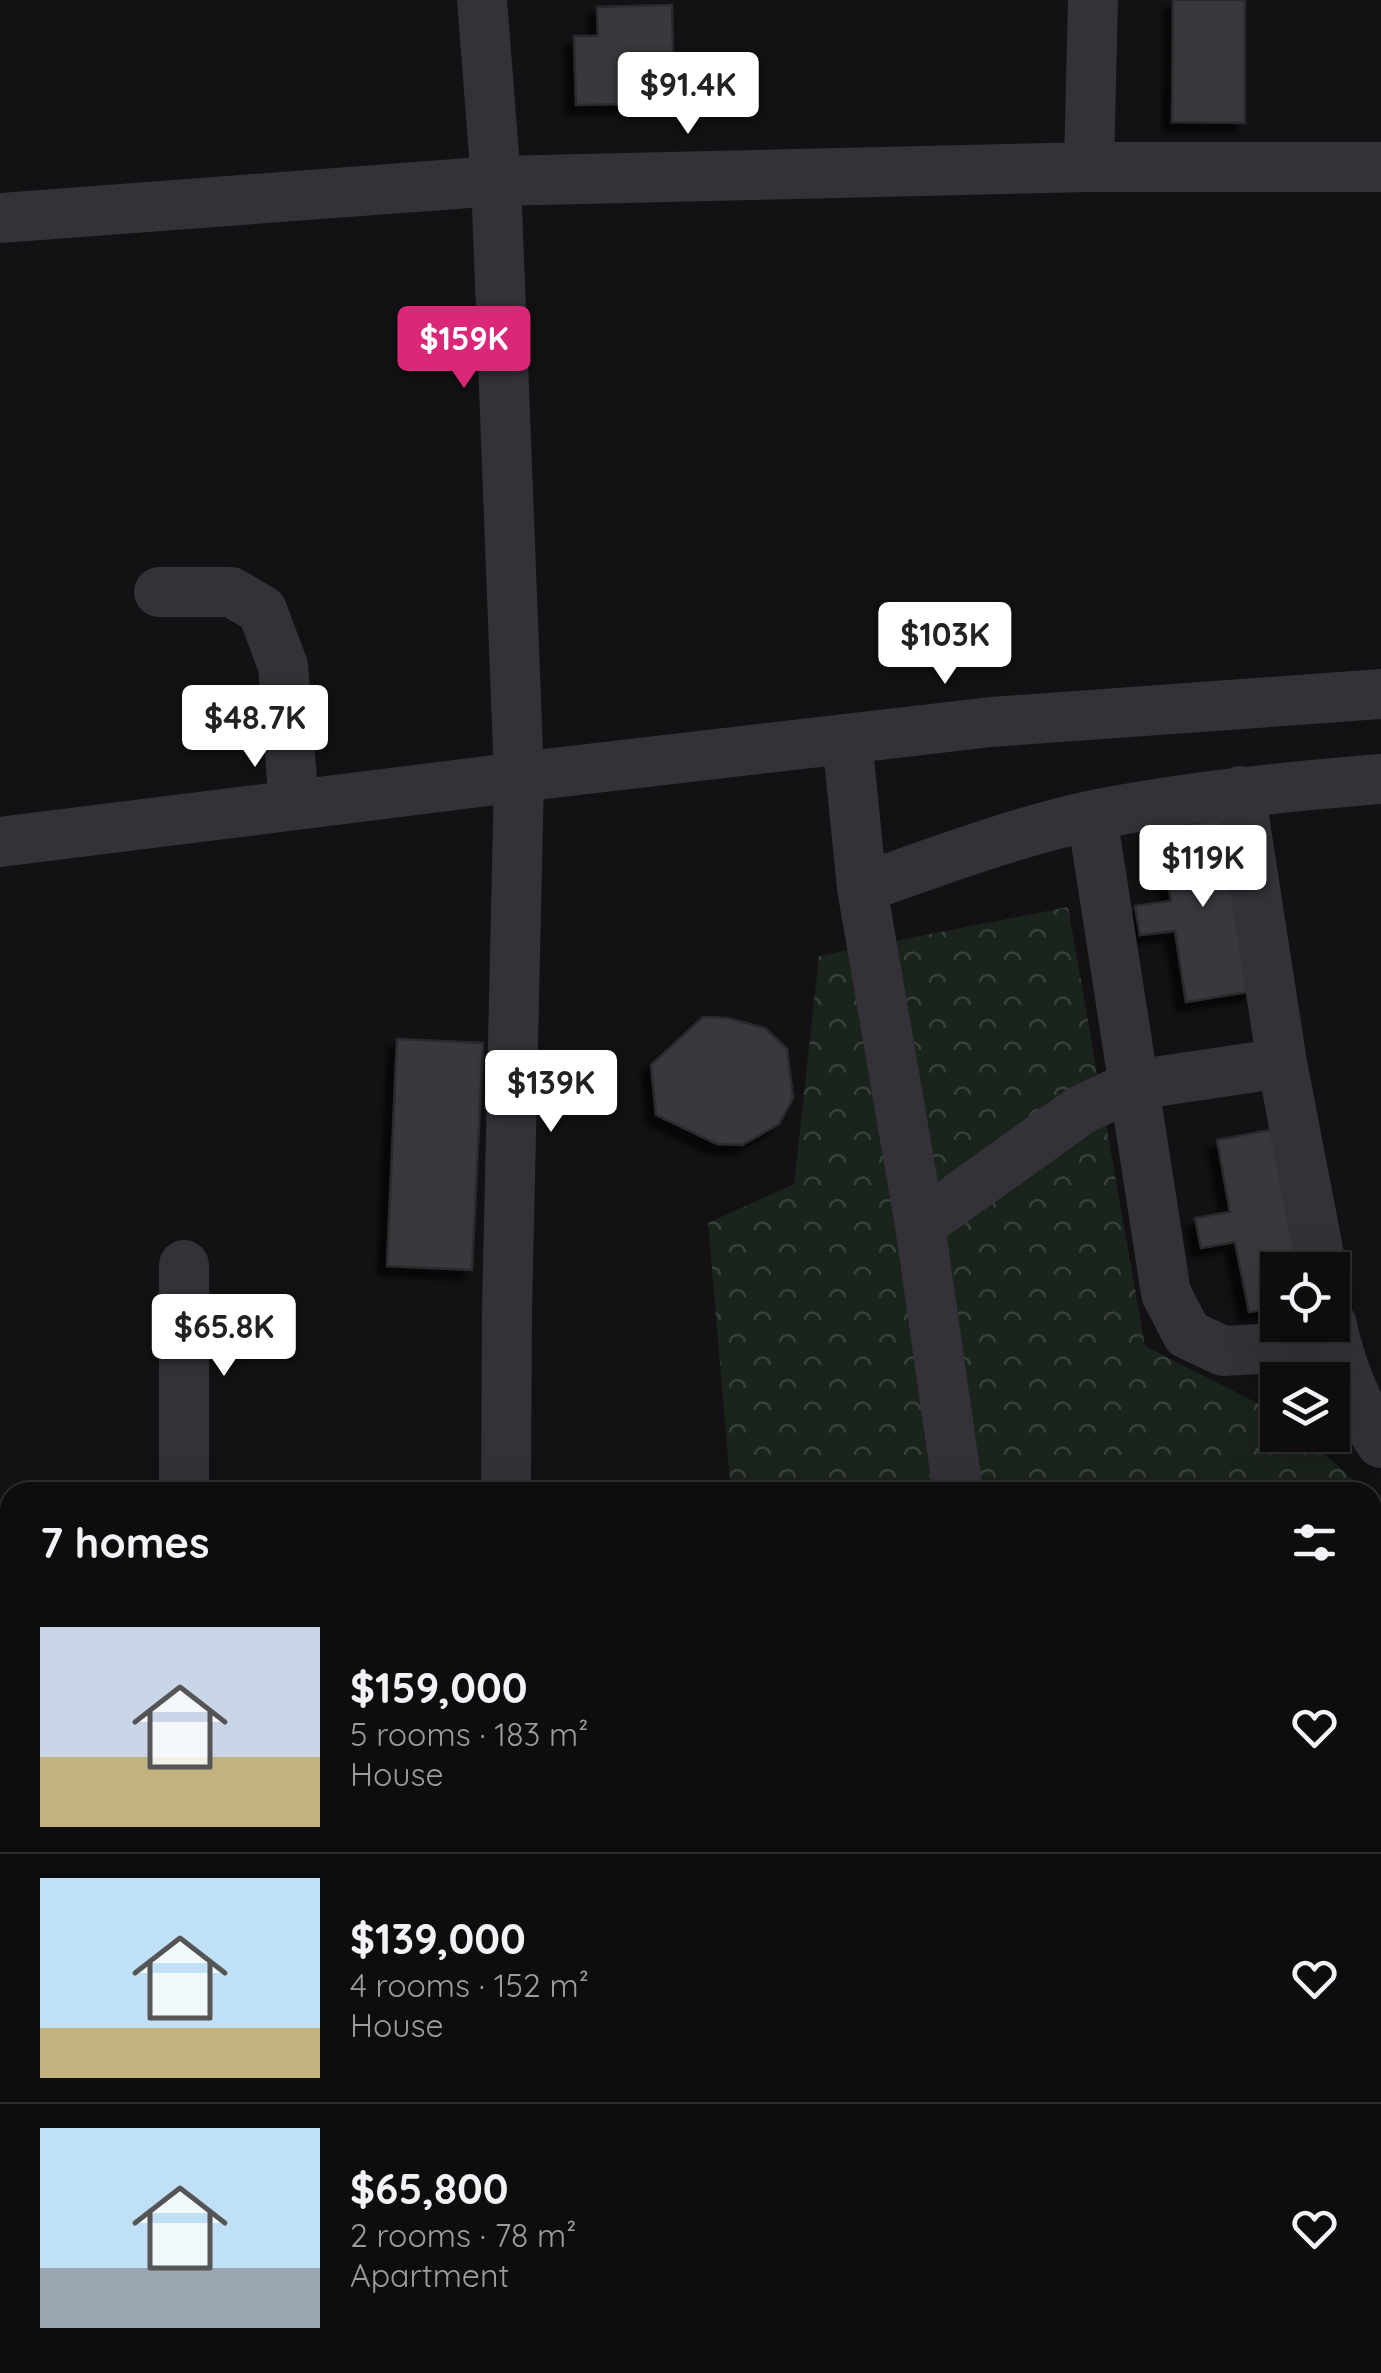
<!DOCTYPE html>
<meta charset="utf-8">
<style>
:root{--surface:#0e0d0e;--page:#171617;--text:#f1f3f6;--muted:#9b9c9e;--line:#2e2d2e;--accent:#db2777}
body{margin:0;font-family:Quicksand,sans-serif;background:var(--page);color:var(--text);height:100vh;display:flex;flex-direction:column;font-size:38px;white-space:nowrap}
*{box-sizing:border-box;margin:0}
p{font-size:32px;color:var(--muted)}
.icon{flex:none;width:55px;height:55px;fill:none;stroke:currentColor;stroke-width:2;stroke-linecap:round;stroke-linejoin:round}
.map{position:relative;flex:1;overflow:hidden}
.sheet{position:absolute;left:0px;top:1482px;width:1382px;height:892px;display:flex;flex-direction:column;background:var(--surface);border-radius:30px 30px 0 0;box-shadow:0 10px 40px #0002,0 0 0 2px var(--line)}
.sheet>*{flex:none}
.fabs{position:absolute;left:1260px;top:1252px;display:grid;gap:20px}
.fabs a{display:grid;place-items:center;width:90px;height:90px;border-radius:0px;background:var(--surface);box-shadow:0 10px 40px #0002,0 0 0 2px var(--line);font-size:50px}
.price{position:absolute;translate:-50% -85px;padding:0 22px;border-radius:10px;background:#fff;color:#222;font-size:32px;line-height:65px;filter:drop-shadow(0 2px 5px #0008)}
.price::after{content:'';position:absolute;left:50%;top:60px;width:30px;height:22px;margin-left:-15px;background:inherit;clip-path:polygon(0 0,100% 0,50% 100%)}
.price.current{background:var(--accent);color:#fff}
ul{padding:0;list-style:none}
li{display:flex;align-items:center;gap:30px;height:250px;padding:0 40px}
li+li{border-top:2px solid var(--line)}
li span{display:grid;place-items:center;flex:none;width:280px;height:200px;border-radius:0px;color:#555}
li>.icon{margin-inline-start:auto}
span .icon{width:120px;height:120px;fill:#fffc;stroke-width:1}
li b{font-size:42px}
h2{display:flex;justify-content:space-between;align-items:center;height:120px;padding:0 40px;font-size:42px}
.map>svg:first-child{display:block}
.forest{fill:url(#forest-crowns)}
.building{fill:#39393e;stroke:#2c2b2f;stroke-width:2.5;filter:url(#shadow)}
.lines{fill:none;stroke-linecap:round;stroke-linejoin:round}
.minor{stroke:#323238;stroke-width:50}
</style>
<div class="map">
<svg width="1381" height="2373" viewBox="0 0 1381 2373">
<defs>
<pattern id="forest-crowns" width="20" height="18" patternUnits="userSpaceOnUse" patternTransform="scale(2.5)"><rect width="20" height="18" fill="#1b231d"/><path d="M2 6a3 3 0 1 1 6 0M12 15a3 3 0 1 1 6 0" fill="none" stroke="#39403c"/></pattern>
<filter id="shadow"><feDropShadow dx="-9" dy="9" stdDeviation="2.5" flood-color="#0009"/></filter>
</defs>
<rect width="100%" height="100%" fill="#121113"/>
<!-- forest -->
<path class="forest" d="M1068,907L1145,1346L1277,1413L1278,1435H1304L1366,1492H731L708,1223L794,1184L819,956Z
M1373,1498L1381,1506V2373H1355L1353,2365H1372Z"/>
<!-- building -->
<path class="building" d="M1173,0H1245V123L1172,122Z
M672,5L674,103L576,105L574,36H598L597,7Z
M1229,818L1254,991L1186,1002L1175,931L1140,935L1135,906L1171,901L1160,828Z
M703,1017L727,1018L765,1028L787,1049L793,1098L779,1124L742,1145L717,1144L656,1115L651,1065Z
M397,1039L483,1043L472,1270L387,1266Z
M1286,1127L1312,1270H1278V1307L1249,1312L1235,1242L1201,1248L1195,1218L1230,1212L1217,1140Z"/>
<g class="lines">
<!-- minor -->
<path class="minor" d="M482,0L496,181L519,777L507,1311L506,1492
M1089,167L1093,0
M0,218L496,181L1089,167H1381
M159,592H231L262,610L283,666L294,805
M847,739L862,888L920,1225L958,1492
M1240,791L1282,1063L1322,1270
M1092,816L1166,1293L1187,1334L1223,1351L1275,1348L1298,1352L1336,1343
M0,842L519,777L991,722L1381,694
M862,888C938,861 1015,832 1094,815C1189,796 1285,787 1381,779
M920,1225L1081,1110L1134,1085L1282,1063
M184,1265V1492
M1332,1325C1340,1365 1358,1409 1381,1443
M0,1567L10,1568
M1372,1925L1381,1887
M1372,1975L1381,2013
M565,2365L566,2373
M1098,2365L1100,2373"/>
</g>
</svg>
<div class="fabs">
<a><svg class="icon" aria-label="locate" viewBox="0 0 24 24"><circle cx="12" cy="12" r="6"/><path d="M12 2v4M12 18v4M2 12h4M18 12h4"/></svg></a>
<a><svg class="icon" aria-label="layers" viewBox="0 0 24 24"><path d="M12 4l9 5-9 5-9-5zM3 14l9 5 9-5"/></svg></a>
</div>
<b class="price" style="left:688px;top:137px">$91.4K</b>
<b class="price current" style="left:464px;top:391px">$159K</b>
<b class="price" style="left:945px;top:687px">$103K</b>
<b class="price" style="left:255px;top:770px">$48.7K</b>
<b class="price" style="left:1203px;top:910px">$119K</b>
<b class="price" style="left:551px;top:1135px">$139K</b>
<b class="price" style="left:224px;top:1379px">$65.8K</b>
<section class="sheet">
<h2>7 homes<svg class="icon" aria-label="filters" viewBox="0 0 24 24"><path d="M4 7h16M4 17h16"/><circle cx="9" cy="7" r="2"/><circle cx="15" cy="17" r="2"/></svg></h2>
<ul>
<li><span style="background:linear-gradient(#c9d6e8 65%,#c2b280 0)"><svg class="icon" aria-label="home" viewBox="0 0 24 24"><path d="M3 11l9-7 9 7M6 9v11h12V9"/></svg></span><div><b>$159,000</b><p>5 rooms · 183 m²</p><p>House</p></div><svg class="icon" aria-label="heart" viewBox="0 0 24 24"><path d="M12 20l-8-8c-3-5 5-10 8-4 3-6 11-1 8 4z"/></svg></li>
<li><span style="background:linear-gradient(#bfe0f5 75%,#c2b280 0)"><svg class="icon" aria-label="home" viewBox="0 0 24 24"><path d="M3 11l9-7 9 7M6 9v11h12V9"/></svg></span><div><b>$139,000</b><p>4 rooms · 152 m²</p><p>House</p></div><svg class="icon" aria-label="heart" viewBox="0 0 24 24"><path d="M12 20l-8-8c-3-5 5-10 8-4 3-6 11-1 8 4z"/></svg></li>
<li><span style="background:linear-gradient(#bfe0f5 70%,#9aa5b1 0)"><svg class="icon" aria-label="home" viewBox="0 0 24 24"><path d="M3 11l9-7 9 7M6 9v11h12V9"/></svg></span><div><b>$65,800</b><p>2 rooms · 78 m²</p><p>Apartment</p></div><svg class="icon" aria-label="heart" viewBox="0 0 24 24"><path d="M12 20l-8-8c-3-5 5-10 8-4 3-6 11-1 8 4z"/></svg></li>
</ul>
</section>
</div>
